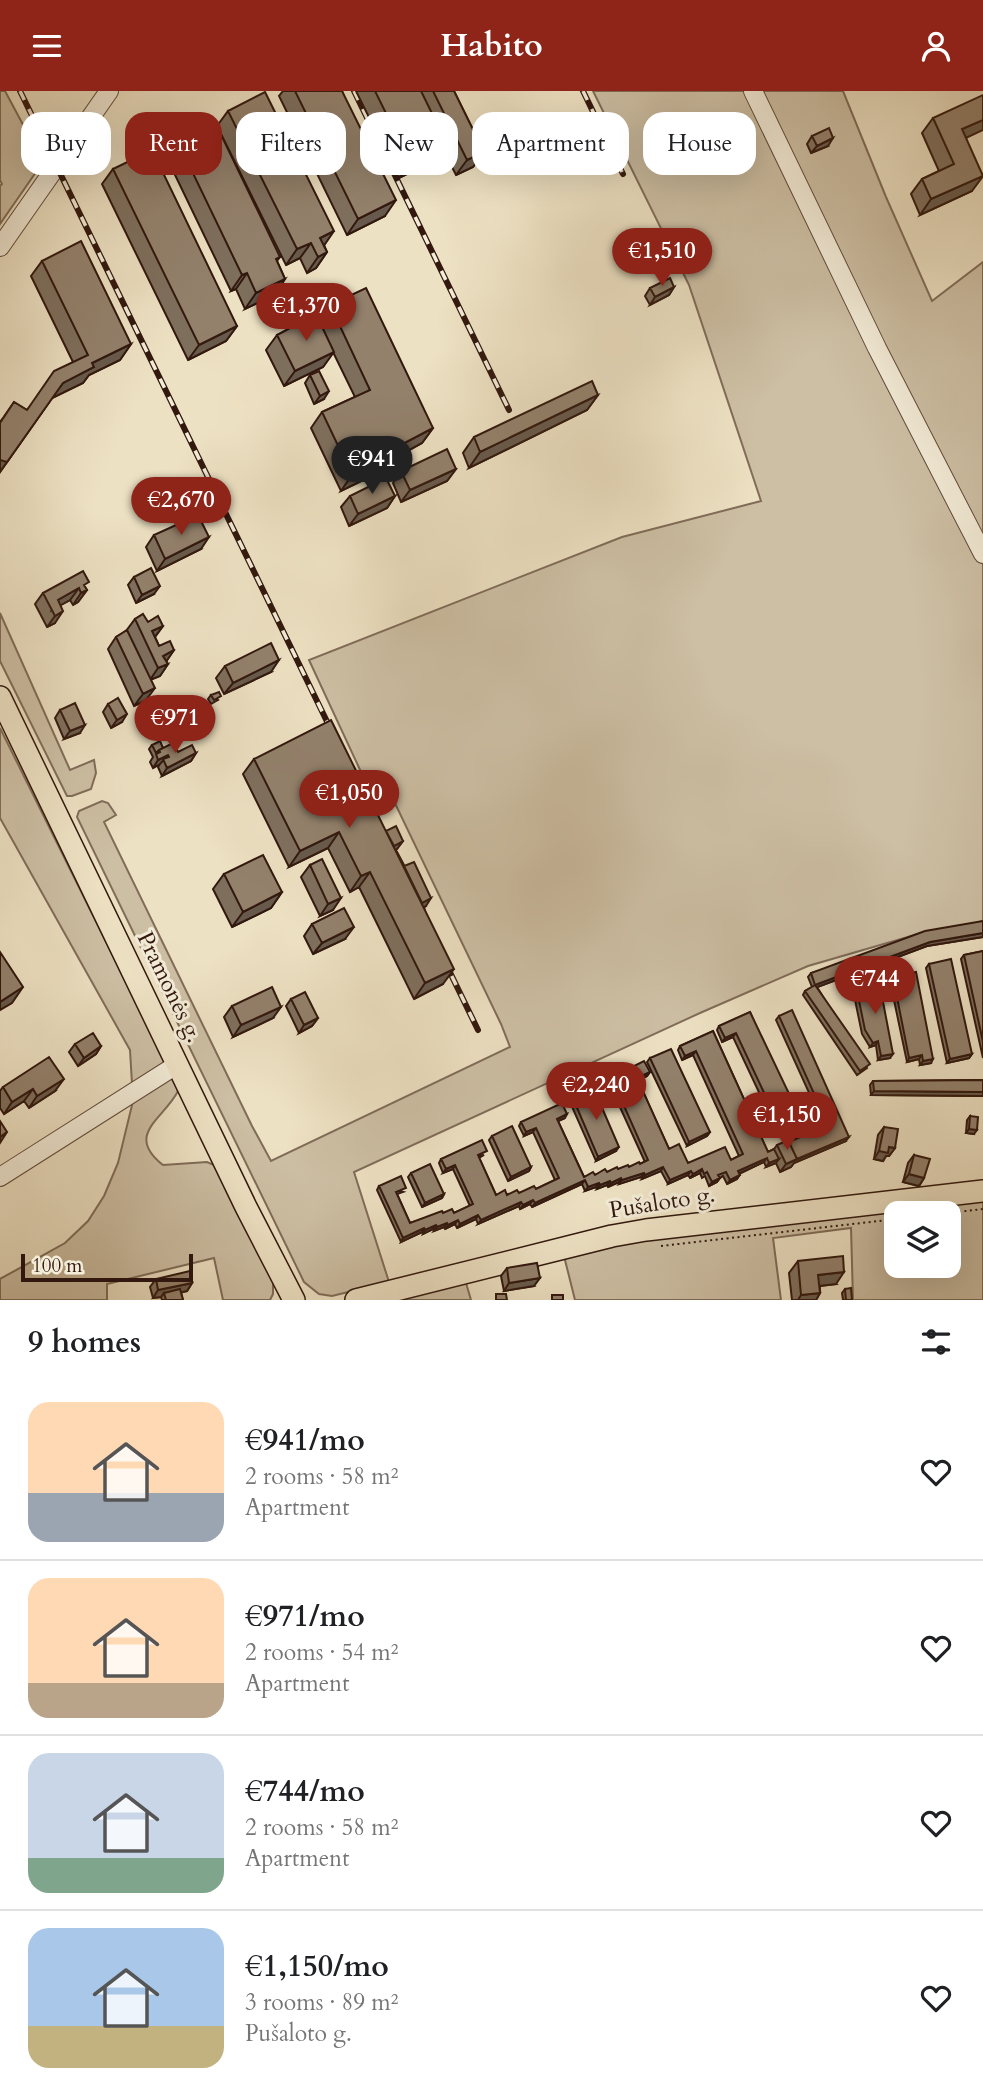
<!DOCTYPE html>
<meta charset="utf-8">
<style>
:root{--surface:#fff;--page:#f6f6f6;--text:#202124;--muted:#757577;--line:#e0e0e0;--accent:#8f2418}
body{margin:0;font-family:Cardo,serif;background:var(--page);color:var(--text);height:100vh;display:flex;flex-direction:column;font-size:26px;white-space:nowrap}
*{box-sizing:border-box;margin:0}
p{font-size:23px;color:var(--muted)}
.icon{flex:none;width:38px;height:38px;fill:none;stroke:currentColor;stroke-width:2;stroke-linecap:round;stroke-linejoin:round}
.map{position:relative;height:1209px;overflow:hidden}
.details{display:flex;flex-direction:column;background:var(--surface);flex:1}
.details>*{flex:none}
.top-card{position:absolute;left:21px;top:21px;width:942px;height:63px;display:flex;gap:14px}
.controls{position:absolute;left:884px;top:1110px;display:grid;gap:14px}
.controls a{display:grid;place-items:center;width:77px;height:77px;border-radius:14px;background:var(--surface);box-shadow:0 7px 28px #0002;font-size:35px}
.scale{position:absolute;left:21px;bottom:18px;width:172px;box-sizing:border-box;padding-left:7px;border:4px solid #32180e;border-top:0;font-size:19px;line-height:24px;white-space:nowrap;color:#32180e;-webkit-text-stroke:5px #f3ecd8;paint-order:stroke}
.price{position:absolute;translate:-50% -60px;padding:0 16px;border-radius:24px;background:var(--accent);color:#fff;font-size:23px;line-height:46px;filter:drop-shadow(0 2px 4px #0008)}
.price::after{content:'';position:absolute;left:50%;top:42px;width:21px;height:16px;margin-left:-10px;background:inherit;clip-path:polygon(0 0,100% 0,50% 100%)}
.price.active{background:#222;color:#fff}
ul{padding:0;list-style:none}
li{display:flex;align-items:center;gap:21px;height:175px;padding:0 28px}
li+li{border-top:2px solid var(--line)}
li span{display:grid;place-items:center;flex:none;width:196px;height:140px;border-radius:21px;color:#555}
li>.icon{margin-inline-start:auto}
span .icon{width:84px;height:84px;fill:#fffc;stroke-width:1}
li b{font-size:30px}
h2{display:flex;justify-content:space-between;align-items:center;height:84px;padding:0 28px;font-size:30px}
.tag{padding:0 24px;border-radius:21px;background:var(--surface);box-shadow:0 7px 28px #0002;font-size:24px;line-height:63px}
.tag.active{background:var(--accent);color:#fff}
header{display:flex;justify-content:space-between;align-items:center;height:91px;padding:0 28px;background:var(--accent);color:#fff;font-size:32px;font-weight:800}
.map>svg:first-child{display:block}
.green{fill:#cdbfa4;stroke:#806c59;stroke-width:2;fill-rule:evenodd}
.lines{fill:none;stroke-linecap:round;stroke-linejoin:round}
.minor-casing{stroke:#614a3b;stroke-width:20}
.major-casing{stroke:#32180e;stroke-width:24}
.path{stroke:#32180e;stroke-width:2;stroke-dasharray:2 3.5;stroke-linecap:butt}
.minor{stroke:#f3ecd8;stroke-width:18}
.major{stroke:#ede1c3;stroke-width:21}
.rail-casing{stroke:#32180e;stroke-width:6}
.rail{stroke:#f3ecd8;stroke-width:3.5;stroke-dasharray:10;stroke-linecap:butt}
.wall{fill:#7e6f5d;stroke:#32180e;stroke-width:2}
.shaded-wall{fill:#675a4c;stroke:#32180e;stroke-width:2}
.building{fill:#93816c;stroke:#32180e;stroke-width:2}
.labels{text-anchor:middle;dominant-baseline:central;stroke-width:6;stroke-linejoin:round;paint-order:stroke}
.street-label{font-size:23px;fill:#32180e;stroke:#f3ecd8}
</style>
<header><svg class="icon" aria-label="menu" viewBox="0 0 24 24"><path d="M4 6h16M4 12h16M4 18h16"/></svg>Habito<svg class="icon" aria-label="person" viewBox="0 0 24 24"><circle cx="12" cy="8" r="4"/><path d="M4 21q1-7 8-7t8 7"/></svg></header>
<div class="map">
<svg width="983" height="1209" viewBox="0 0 983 1209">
<rect width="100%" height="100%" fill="#ede1c3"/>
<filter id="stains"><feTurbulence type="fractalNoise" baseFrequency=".00286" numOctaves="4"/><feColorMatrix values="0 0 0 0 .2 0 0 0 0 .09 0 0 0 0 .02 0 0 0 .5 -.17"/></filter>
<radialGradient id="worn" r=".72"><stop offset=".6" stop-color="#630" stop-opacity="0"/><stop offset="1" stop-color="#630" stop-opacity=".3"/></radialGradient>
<!-- green -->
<path class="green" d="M0,0H5L43,71L0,133V95L2,93L0,89Z
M593,0H843L886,106L932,210L983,171V831L925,841L808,875L700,922L354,1081L389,1191L332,1205L319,1203L304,1191L77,726L79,720L102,710L108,712L116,724L104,731L252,1035L271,1070L510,956L501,933L392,706L368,696L309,569L622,446L761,410L689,194Z
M0,522L70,679L94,669L96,682L91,698L72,705H67L0,570Z
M0,637L176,992L178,1000C164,1028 124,1043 163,1074L207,1071L214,1074L273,1191V1203L270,1209H223L214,1167L107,1193V1209H0V1188L65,1152L88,1130L104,1105L118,1072L133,1010L130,959L0,727Z
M983,1106V1209H853L851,1137L773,1147L781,1209H575L563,1161L633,1147ZM896,1122H948V1174H896Z
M464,1185L471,1209H375Z"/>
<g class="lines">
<defs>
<path id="minor" d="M753,0L877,257L983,463
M0,156L109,0
M0,1086L178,973"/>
<path id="major" d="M0,606L246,1116L294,1209
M356,1209L612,1145L646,1139L983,1100"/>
</defs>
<!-- minor casing -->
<use href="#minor" class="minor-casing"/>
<!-- major casing -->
<use href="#major" class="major-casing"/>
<!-- path -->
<path class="path" d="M948,1122L983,1118
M661,1155L896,1128"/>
<!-- minor -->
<use href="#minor" class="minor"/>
<!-- major -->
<use href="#major" class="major"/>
<defs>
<path id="rail" d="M20,0L336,649
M354,0L509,319
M583,0L623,83
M443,867L478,939"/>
</defs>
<!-- rail casing -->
<use href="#rail" class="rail-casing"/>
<!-- rail -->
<use href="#rail" class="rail"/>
</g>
<!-- wall -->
<path class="wall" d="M283,0H342L385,125L347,144L279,5Z
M356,0H454L484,61L473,76L456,84L443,58L436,69L399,87Z
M228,20L324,154L327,161L316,177L307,182L300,167L286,174L217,35Z
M933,27L966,47L972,100L920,124L911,103L922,88L939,80L922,42Z
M175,45L280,166L277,170L285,188L274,204L245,218L236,198L231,200L164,61Z
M812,45L828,55L811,62L807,53Z
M113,78L237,235L226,250L188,269L102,93Z
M42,170L131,253L120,269L89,284L83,292L52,307L0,381V331L3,327L14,311L27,319L73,271L31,185Z
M674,196L669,204L650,214L645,205L650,197Z
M330,214L433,337L422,352L391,369L384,379L341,400L311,337L322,321L355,306L333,261L323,276L284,295L266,259L277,244L319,229Z
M310,284L324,308L314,313L305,292Z
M598,304L587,319L469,377L463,362L474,346Z
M456,378L447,390L401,411L393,392L401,380Z
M350,405H395L387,417L349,435L341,416Z
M154,444L201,458L157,480L146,456Z
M134,486L154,503L136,512L128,494Z
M85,496L87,499L78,511L73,514L70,509L60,514L55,532L47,536L35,513L43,502Z
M135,528L163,535L155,546L159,555L174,559L166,570L168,573L160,585L150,589L146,609L134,615L108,558L116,546L126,540Z
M225,575L271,581L224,603L216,587Z
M211,604L218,609L211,613L208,608Z
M108,613L122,631L111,637L103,621Z
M60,619L80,642L64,648L55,627Z
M152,654L178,661L196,662L191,670L162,685L158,676L160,673L153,677L150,671L153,666L149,658Z
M254,668L386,740L403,750L396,759L426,815L424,816L443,893L414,908L359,796L350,801L328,757L289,776L243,683Z
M310,774L333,819L320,825L301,786Z
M224,783L282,801L271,817L232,836L213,798Z
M983,830V846L927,855L817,896L867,977L857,984L803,904L805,900L812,896L808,886L811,882Z
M312,833L345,848L313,863L304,845Z
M983,860V967L961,868L964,864Z
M929,873L972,963L969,967L947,972L926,877Z
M893,886L931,972L920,974L919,968L907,971L890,890Z
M856,895L890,967L878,969L876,954L870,956L862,943L853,899Z
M291,908L318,927L312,935L299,942L286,915Z
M232,915L273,927L233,946L224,926Z
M750,921L800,1036L780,1046L733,946L722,951L717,939L719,935Z
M779,925L846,1050L794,1072L791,1076L780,1081L776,1072L766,1076L764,1071L739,1083L737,1088L727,1093L723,1085L720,1087L717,1091L709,1095L705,1085L702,1087L700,1082L690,1087L688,1084L668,1093L661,1080L642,1088L641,1086L619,1093V1091L608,1096L607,1094L597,1098L596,1096L585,1100L582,1093L532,1116L530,1113L520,1118L519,1115L478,1133L476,1128L457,1137L455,1133L445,1138L444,1136L434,1140L433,1138L423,1143L422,1141L401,1151L377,1099L379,1095L403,1101L397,1103L410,1132L443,1122H454L470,1115L453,1078L443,1082L439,1072L441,1068L484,1064L479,1067L496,1104L519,1102L536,1098L555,1089L533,1041L524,1045L519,1035L521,1031L565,1027L558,1030L584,1086L629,1076L645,1071L614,1003L603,1008L598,996L600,992L650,981L647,985L638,990L669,1058L688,1072L731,1069L739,1065L693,964L682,969L678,959L680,955L713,940L768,1061L774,1058L777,1054L820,1042L826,1039L776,929Z
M75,953L101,955L96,963L78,975L69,961Z
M650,967L710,1041L707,1045L687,1055L647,971Z
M983,989V1005L871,1004L870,994L873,990Z
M3,996L55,1000L29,1017L24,1010L4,1023L0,1017V1000Z
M572,1005L616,1060L596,1070L569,1009Z
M970,1025L974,1043L966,1042L967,1029Z
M884,1036L895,1057L889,1065H886L883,1070L874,1068L878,1044Z
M492,1045L531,1076L529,1080L508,1090L489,1049Z
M914,1064L924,1087L919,1095L903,1091L908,1072Z
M411,1082L444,1103L442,1107L422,1116L408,1086Z
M798,1170L836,1193L820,1195V1202L816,1209H792L789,1182Z
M507,1177L534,1195L504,1200L501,1185Z
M156,1188L192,1192L187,1200L181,1201L183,1209H162L161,1206L153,1207L150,1196Z
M845,1198L852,1209H843L842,1202Z"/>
<!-- shaded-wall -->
<path class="shaded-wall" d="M983,29V39L951,54L962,38Z
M833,47L828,55L811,62L817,55Z
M447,53L436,69L399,87L410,71Z
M484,61L473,76L456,84L467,69Z
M983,85L972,100L920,124L931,108Z
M396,109L385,125L347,144L358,128Z
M334,140L323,156L320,147Z
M311,152L300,167L286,174L297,158Z
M327,161L316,177L307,182L318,166Z
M247,182L236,198L231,200L242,184Z
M285,188L274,204L245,218L256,202Z
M674,196L669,204L650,214L655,206Z
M237,235L226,250L188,269L199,254Z
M131,253L120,269L89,284L83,292L52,307L0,381V369L63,292L92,272Z
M334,261L323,276L284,295L295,280Z
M329,300L324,308L314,313L320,305Z
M598,304L587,319L469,377L480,361Z
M433,337L422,352L391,369L384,379L341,400L352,384L393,358Z
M456,378L447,390L401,411L410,399Z
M395,405L387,417L349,435L358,423Z
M209,446L201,458L157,480L165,468Z
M160,495L154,503L136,512L142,504Z
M79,497L70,509L52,519L58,509Z
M87,499L78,511L73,514L81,502Z
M63,520L55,532L47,536L55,525Z
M163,535L154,547L152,540Z
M174,559L166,571L163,565Z
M279,569L271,581L224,603L233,592Z
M168,573L160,585L150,589L158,577Z
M155,597L146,609L134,615L143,603Z
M127,623L122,631L111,637L117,629Z
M85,634L80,642L64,648L70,640Z
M196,662L191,670L162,685L167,677Z
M168,664L160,673L153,677L158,669Z
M339,741L328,757L289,776L300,760Z
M403,750L397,758L381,767L386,759Z
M370,781L359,796L350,801L361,785Z
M282,801L271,817L232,836L243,821Z
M341,807L333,819L320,825L328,813Z
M431,807L426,815L413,821L418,813Z
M354,836L345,848L313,863L322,852Z
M983,842V846L927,855L812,898L815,894L930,851Z
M454,878L443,893L414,908L425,892Z
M23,896L12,912L0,919V911Z
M281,916L273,927L233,946L241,934Z
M318,927L312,935L299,942L304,934Z
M736,942L733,946L722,951L725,947Z
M878,950L876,954L870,956L873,952Z
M101,955L96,963L78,975L84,967Z
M696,960L693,964L682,969L685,965Z
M893,963L890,967L878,969L881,965Z
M972,963L969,967L947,972L950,968Z
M922,964L919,968L907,971L909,967Z
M933,968L931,972L920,974L923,970Z
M650,981L647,985L634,991L637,987Z
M64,988L55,1000L29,1017L37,1005Z
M33,998L24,1010L4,1023L12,1011Z
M617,999L614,1003L603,1008L606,1004Z
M874,1000L983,1001V1005L871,1004Z
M567,1023L565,1027L554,1032L557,1028Z
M803,1032L800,1036L780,1046L783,1042Z
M536,1037L533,1041L524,1045L526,1041Z
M969,1038L977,1039L974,1043L966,1042Z
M7,1041L0,1052V1046Z
M710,1041L707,1045L687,1055L689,1051Z
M849,1046L846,1050L794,1072L791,1076L780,1081L786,1073Z
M619,1056L616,1060L596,1070L598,1066Z
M889,1056L895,1057L889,1065H886L883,1070L874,1068L879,1060Z
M767,1067L764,1071L736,1084L738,1080Z
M779,1068L776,1072L766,1076L769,1072Z
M455,1074L453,1078L443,1082L446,1078Z
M531,1076L529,1080L508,1090L511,1086Z
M663,1076L661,1080L642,1088L645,1084Z
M702,1078L700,1082L690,1087L693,1083Z
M691,1080L688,1084L668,1093L670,1089Z
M644,1082L641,1086L619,1093L622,1089Z
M909,1083L924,1087L919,1095L903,1091Z
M740,1084L737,1088L727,1093L730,1089Z
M621,1087L619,1091L608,1096L611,1092Z
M720,1087L717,1091L709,1095L712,1091Z
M585,1089L582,1093L532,1116L535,1112Z
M610,1090L607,1094L597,1098L600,1094Z
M599,1092L596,1096L585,1100L588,1096Z
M444,1103L442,1107L422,1116L425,1112Z
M533,1109L530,1113L520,1118L523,1114Z
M521,1111L519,1115L478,1133L481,1129Z
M478,1124L476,1128L457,1137L460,1133Z
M458,1129L455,1133L445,1138L448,1134Z
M447,1132L444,1136L434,1140L437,1136Z
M436,1134L433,1138L423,1143L425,1139Z
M424,1137L422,1141L401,1151L403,1147Z
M844,1181L836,1193L810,1196L818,1184Z
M540,1187L534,1195L504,1200L509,1192Z
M192,1192L187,1200L165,1205L164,1202L161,1206L153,1207L158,1199Z
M820,1202L816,1209H798L801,1204Z"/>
<!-- building -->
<path class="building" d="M295,0H342L396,109L358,128Z
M375,0H421L447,53L410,71Z
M433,0H454L484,61L467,69Z
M265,1L334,140L320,147L327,161L318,166L311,152L297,158L228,20Z
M983,4V29L962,38L983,85L931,108L922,88L954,73L933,27Z
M213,27L280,166L276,168L285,188L256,202L247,182L242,184L175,45Z
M829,37L833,47L817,55L812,45Z
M152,59L237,235L199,254L113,78Z
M81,150L131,253L92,272L94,276L63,292L7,371L0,369V332L14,311L27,319L54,280L88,264L42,170Z
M670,187L674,196L655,206L650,197Z
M366,197L433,337L393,358L395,364L352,384L322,321L370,299L330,214Z
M316,223L334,261L295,280L277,244Z
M319,280L329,300L320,305L310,284Z
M592,290L598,304L480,361L474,346Z
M447,358L456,378L410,399L401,380Z
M386,387L395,405L358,423L350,405Z
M198,424L209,446L165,468L154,444Z
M151,477L160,495L142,504L134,486Z
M83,480L89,491L84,494L87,499L81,502L79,497L58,509L63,520L55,525L43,502Z
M143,523L148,531L158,525L163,535L152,540L159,555L170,550L174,559L163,565L168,573L158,577L135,528Z
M127,539L155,597L143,603L116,546Z
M271,552L279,569L233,592L225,575Z
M219,601L221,605L214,609L211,604Z
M118,607L127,623L117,629L108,613Z
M75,612L85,634L70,640L60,619Z
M331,629L454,878L425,892L370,781L361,785L339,741L300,760L254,668Z
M160,650L163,657L159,659L156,662L152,654Z
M173,652L178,661L192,654L196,662L167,677L163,668L169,666L168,664L158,669L156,663L160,661L159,659Z
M396,735L403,750L394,755L386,740Z
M263,764L282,801L243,821L224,783Z
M322,768L341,807L328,813L310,774Z
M414,771L431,807L422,812L404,775Z
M344,817L354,836L322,852L312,833Z
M983,830V842L930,851L815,894L811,882L925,840Z
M983,860V951L964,864Z
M0,861L23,896L0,911Z
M951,868L972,963L950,968L929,873Z
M916,881L933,968L923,970L922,964L909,967L893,886Z
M879,890L893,963L881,965L878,950L873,952L865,939L856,895Z
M815,894L870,973L860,980L805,900Z
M272,896L281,916L241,934L232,915Z
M305,901L318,927L304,934L291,908Z
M792,919L849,1046L797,1068L789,1051L818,1038L820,1042L830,1038L779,925Z
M750,921L803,1032L783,1042L736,942L725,947L719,935Z
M713,940L768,1061L774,1058L779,1068L769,1072L767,1067L738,1080L740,1084L730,1089L726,1081L718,1084L720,1087L712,1091L707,1081L704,1083L702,1078L693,1083L691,1080L670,1089L663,1076L645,1084L644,1082L622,1089L621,1087L611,1092L610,1090L600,1094L599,1092L588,1096L585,1089L535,1112L533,1109L523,1114L521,1111L481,1129L478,1124L460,1133L458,1129L448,1134L447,1132L437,1136L436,1134L425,1139L424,1137L403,1147L379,1095L401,1085L406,1097L396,1101L410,1132L442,1120L443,1122L452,1118L454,1122L473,1113L455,1074L446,1078L441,1068L482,1049L487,1060L478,1064L496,1104L505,1099L507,1104L517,1099L519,1102L534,1095L536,1098L559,1087L536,1037L526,1041L521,1031L562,1012L567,1023L557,1028L584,1086L593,1081L595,1084L605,1078L607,1081L617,1076L618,1078L628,1074L629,1076L639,1071L640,1073L648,1069L617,999L606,1004L600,992L644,970L650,981L637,987L669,1058L679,1053L688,1072L725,1056L731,1069L743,1063L696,960L685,965L680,955Z
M93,942L101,955L84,967L75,953Z
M671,958L710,1041L689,1051L650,967Z
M49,966L64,988L37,1005L33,998L12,1011L3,996Z
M983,989V1001L874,1000L873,990Z
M593,996L619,1056L598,1066L572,1005Z
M970,1025L978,1026L977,1039L969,1038Z
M0,1030L7,1041L0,1046Z
M512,1035L531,1076L511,1086L492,1045Z
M884,1036L898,1038L895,1057L889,1056L888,1062L879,1060Z
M788,1049L797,1068L786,1073L777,1054Z
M914,1064L930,1068L924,1087L909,1083Z
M430,1073L444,1103L425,1112L411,1082Z
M843,1165L844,1181L818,1184L820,1202L801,1204L798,1170Z
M537,1172L540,1187L509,1192L507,1177Z
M190,1180L192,1192L158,1199L156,1188Z
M851,1197L852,1209H846L845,1198Z
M180,1198L183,1209H166L164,1202Z
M496,1203H506L507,1209H496Z
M552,1204H563V1209H552Z"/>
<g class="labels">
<!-- street labels -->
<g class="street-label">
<text transform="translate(170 896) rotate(64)">Pramonės g.</text>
<text transform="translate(662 1111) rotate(-9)">Pušaloto g.</text>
</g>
</g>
<rect width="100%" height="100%" filter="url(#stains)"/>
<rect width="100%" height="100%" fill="url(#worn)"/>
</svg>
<div class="controls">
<a><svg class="icon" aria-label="layers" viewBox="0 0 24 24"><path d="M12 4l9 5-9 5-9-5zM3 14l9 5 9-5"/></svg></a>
</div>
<div class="scale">100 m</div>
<b class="price" style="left:662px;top:197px">€1,510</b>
<b class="price" style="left:306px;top:252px">€1,370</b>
<b class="price active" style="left:372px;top:405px">€941</b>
<b class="price" style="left:181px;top:446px">€2,670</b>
<b class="price" style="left:175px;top:664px">€971</b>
<b class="price" style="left:349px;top:739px">€1,050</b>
<b class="price" style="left:875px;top:925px">€744</b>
<b class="price" style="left:596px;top:1031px">€2,240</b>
<b class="price" style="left:787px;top:1061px">€1,150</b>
<div class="top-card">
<a class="tag">Buy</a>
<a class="tag active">Rent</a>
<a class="tag">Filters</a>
<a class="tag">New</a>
<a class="tag">Apartment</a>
<a class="tag">House</a>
</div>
</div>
<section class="details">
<h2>9 homes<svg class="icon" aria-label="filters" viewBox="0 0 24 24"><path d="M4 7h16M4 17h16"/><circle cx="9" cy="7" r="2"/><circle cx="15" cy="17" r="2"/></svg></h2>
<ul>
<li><span style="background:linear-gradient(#ffd9b3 65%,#9aa5b1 0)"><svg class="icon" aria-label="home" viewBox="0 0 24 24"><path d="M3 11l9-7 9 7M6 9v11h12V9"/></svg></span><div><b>€941/mo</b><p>2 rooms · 58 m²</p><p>Apartment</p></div><svg class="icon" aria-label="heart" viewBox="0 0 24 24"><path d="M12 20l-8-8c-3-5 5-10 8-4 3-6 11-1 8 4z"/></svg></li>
<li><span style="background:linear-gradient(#ffd9b3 75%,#b9a48a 0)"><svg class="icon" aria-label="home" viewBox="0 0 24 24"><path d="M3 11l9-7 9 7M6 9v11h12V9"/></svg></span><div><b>€971/mo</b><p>2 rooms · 54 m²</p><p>Apartment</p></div><svg class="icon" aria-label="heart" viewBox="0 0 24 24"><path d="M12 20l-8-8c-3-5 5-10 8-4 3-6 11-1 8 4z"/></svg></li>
<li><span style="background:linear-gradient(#c9d6e8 75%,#7fa58c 0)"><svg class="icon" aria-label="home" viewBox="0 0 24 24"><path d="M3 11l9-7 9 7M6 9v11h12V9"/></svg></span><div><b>€744/mo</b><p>2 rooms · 58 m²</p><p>Apartment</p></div><svg class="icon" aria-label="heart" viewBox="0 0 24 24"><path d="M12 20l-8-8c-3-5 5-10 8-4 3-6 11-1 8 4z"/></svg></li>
<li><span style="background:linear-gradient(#a9c7e8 70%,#c2b280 0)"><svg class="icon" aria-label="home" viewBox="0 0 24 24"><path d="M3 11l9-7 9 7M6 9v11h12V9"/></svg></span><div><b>€1,150/mo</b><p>3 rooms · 89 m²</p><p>Pušaloto g.</p></div><svg class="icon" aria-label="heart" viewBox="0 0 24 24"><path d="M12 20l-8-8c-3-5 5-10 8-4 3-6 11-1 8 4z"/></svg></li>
</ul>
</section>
